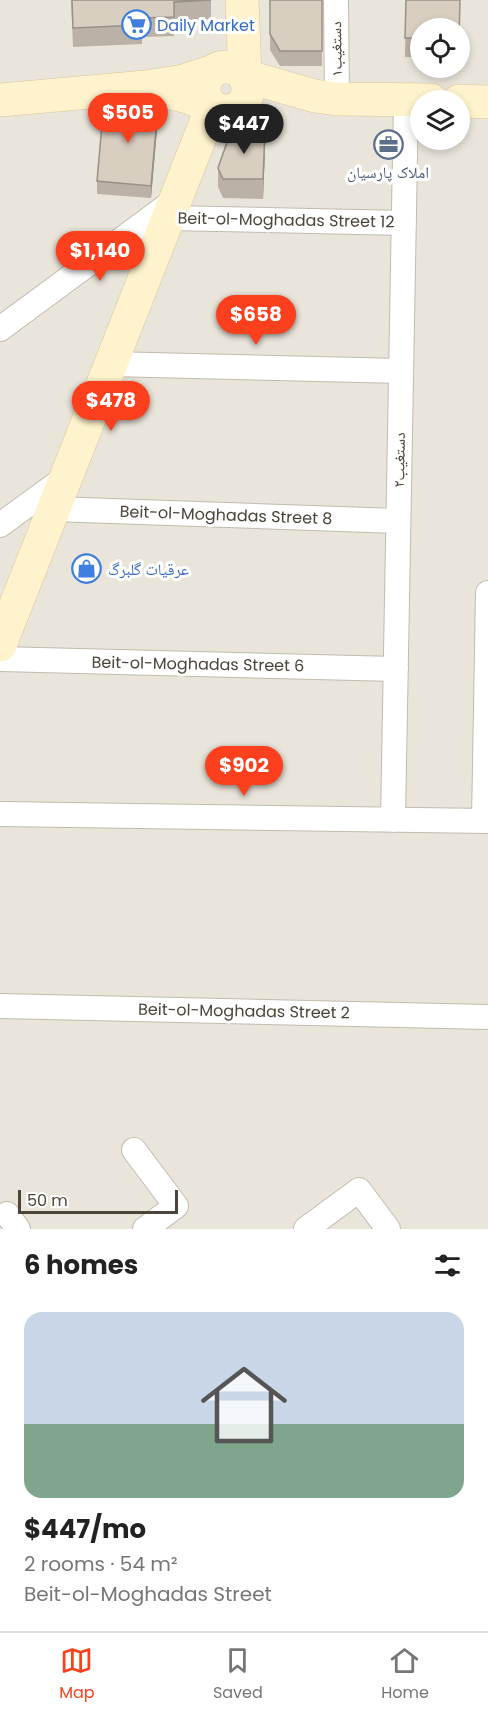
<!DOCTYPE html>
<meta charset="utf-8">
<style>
:root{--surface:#fff;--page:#f2f2f2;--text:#222;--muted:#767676;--line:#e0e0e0;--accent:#fc3f1d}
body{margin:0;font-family:Poppins,"Noto Naskh Arabic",sans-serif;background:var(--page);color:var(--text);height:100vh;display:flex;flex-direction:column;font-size:22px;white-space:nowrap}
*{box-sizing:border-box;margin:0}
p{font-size:20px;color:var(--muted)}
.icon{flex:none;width:33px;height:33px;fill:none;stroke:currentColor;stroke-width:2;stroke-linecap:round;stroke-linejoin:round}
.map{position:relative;height:1229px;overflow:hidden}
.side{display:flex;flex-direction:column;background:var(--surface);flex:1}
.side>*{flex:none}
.fabs{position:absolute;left:410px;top:18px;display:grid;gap:12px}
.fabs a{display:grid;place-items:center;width:60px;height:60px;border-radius:50%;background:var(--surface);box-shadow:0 3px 9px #0003;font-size:30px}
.scale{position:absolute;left:18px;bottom:15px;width:160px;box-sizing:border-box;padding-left:6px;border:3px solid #4b4439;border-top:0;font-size:16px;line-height:21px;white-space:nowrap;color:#4b4439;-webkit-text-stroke:4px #fff;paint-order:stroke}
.price{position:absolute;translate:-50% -51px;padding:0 14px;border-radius:21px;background:var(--accent);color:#fff;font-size:20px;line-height:39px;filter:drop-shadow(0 2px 3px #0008)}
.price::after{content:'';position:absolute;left:50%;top:36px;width:18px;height:14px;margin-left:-9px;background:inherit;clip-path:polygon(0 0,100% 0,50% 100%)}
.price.active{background:#222;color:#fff}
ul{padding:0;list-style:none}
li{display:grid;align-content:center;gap:12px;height:318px;padding:0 24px}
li+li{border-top:2px solid var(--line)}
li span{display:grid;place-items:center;height:186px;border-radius:18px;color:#555}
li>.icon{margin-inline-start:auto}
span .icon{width:108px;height:108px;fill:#fffc;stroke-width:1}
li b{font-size:26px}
h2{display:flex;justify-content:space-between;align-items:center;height:72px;padding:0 24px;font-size:26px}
.menu{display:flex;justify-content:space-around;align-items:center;height:84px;border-top:2px solid var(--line);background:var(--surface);font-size:16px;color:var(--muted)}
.menu a{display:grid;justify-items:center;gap:3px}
.menu .active{color:var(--accent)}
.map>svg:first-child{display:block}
.residential{fill:#eae5da;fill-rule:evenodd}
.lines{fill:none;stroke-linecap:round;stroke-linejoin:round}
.street-casing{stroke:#c2bbae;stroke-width:26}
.secondary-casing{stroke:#d6c79b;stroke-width:34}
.street{stroke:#fff;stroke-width:24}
.secondary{stroke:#fff3cd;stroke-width:33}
.wall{fill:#bab2a6}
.shaded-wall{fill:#979187}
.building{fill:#d8cfc1;stroke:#979187;stroke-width:1.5}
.labels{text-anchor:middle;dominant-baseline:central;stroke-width:6;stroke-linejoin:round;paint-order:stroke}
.shop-label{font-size:16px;fill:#366cbe;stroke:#fff;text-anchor:start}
.street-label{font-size:16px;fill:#4b4439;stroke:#fff}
.service-label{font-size:16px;fill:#4e5e75;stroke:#fff}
</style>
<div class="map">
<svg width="488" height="1229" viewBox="0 0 488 1229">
<rect width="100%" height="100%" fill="#f6f3ec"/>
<!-- residential -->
<path class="residential" d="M0,0H488V1229H0ZM420,28H459V68H420ZM420,100H459V140H420Z"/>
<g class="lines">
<defs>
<path id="street" d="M336,0L337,99
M168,218L404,223
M0,329L175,200
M110,364L401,371
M53,509L398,521
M0,525L66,477
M0,659L396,669
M0,814L488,821
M393,820L406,100
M484,821L488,593
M0,1006L488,1017
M134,1150L176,1206L145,1229
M7,1214L18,1229
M306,1229L359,1190L388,1229"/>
<path id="secondary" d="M242,0L245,76L315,96L337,99L431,100
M204 89a22 22 0 1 1 44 0a22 22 0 1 1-44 0Z
M0,100L146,87L184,81L211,72
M459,101L488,102
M0,645L212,107L188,97L146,87"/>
</defs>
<!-- street casing -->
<use href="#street" class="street-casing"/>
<!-- secondary casing -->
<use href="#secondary" class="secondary-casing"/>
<!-- street -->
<use href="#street" class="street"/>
<!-- secondary -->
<use href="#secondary" class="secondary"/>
</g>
<!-- wall -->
<path class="wall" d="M71,0H211V19L174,21V36L142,37V44L73,47Z
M270,0H322V66H280L270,50Z
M406,0L459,28H420V57H405Z
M158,119L151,198L97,194V181Z
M265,149L263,199L223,198L218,187V168Z"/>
<!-- shaded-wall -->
<path class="shaded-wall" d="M158,106V119L151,198V186Z
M265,130V149L263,199V179Z"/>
<!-- building -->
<path class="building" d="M72,0H211L174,2V17L142,18V25L73,28Z
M270,0H322V51H280L270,34Z
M406,0H460L459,37V28H420V38H405Z
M104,102L158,106L151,186L97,181Z
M232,128L265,130L263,179H223L218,168Z"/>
<!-- icons -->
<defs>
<symbol id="supermarket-ring" viewBox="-11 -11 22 22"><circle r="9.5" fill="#fff" stroke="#3f7fe0" stroke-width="1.5"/><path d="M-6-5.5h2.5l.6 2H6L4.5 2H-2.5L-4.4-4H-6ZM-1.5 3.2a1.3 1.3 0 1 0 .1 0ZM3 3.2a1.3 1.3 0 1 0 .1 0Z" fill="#3f7fe0"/></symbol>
<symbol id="office-ring" viewBox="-11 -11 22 22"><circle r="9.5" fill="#fff" stroke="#5c6f8a" stroke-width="1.5"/><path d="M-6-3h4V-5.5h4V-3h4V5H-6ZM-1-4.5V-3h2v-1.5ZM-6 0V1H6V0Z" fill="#5c6f8a"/></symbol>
<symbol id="shop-ring" viewBox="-11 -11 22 22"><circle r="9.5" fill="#fff" stroke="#3f7fe0" stroke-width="1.5"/><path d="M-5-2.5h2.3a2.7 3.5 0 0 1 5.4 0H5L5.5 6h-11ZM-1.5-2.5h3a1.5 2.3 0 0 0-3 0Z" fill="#3f7fe0"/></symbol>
</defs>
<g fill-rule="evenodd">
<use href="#supermarket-ring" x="120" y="8" width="33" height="33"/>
<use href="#office-ring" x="372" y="128" width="33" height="33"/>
<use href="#shop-ring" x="70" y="552" width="33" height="33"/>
</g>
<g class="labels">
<!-- shop labels -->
<g class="shop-label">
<text x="157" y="25">Daily Market</text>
<text x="108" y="569">عرقیات گلبرگ</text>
</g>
<!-- street labels -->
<g class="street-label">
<text transform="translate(336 49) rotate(-91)">دستغیب۱</text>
<text transform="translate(286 220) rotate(1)">Beit-ol-Moghadas Street 12</text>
<text transform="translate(399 460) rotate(-89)">۲دستغیب</text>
<text transform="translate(226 515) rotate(2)">Beit-ol-Moghadas Street 8</text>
<text transform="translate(198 664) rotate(1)">Beit-ol-Moghadas Street 6</text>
<text transform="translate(244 1011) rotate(1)">Beit-ol-Moghadas Street 2</text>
</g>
<!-- service labels -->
<g class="service-label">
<text x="388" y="172">املاک پارسیان</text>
</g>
</g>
</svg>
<div class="fabs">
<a><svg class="icon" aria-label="locate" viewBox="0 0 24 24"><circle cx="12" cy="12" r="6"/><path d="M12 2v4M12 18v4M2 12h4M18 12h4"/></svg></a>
<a><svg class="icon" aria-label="layers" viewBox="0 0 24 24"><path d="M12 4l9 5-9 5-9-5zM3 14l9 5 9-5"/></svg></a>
</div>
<div class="scale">50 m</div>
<b class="price" style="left:128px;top:144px">$505</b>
<b class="price active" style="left:244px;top:155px">$447</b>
<b class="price" style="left:100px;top:282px">$1,140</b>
<b class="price" style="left:256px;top:346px">$658</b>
<b class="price" style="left:111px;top:432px">$478</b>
<b class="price" style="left:244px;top:797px">$902</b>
</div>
<section class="side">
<h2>6 homes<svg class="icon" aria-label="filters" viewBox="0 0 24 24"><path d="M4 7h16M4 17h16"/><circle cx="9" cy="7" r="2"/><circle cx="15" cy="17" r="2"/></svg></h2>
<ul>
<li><span style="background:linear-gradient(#c9d6e8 60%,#7fa58c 0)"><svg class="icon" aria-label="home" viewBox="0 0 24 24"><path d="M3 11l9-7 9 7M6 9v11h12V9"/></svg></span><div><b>$447/mo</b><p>2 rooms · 54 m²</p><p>Beit-ol-Moghadas Street</p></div></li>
</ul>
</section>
<nav class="menu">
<a class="active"><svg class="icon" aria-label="map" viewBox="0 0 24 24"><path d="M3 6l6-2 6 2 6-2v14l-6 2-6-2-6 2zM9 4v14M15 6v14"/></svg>Map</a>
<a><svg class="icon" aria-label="saved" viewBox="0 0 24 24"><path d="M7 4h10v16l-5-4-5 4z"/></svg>Saved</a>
<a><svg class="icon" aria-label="home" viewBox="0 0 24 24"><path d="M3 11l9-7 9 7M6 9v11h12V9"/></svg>Home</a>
</nav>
